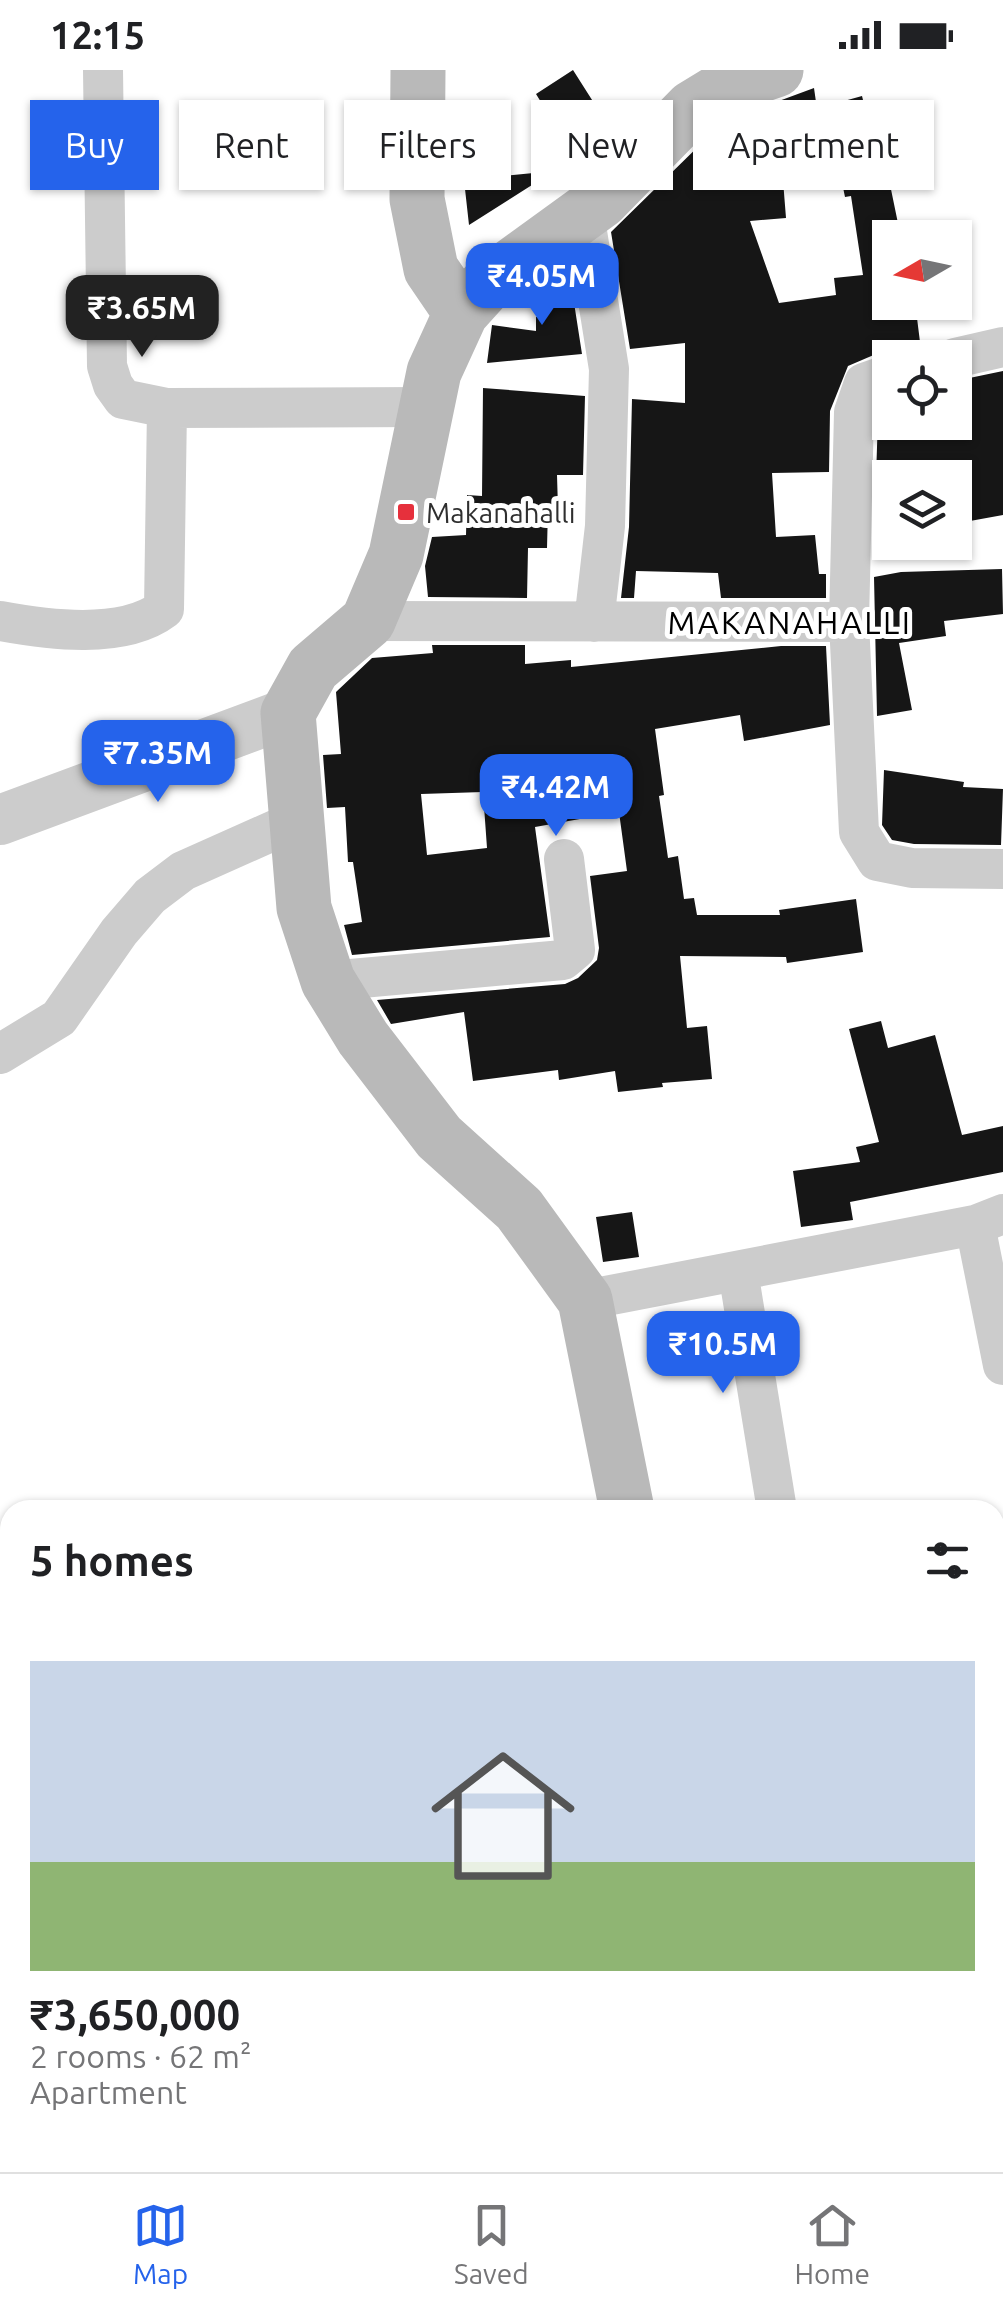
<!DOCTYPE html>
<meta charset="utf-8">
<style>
:root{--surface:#fff;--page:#f6f6f6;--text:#202124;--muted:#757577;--line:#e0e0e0;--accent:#2563eb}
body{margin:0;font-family:Ubuntu,sans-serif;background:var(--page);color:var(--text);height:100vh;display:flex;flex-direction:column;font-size:38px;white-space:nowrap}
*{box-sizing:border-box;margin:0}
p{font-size:32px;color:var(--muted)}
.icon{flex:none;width:55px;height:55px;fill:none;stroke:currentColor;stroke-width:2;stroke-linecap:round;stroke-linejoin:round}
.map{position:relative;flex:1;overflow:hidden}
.drawer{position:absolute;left:0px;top:1430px;width:1005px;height:672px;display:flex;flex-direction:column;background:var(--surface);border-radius:30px 30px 0 0;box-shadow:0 2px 8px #0004}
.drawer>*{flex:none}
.guide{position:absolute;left:30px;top:30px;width:945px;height:90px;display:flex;gap:20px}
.needle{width:65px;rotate:261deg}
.tools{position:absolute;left:872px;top:150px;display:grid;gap:20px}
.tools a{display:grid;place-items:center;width:100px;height:100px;border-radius:0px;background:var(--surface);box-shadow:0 2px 8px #0004;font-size:50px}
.price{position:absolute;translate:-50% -85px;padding:0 22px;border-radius:20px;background:var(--accent);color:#fff;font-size:32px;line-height:65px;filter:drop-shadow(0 2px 5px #0008)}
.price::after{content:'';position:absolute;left:50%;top:60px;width:30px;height:22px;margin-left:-15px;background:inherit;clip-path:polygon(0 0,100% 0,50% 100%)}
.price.on{background:#222;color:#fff}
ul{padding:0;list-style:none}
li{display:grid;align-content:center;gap:20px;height:530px;padding:0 30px}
li span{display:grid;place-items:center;height:310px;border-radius:0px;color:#555}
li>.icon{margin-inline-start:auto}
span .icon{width:180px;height:180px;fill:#fffc;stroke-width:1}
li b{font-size:42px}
h2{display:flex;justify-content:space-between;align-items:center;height:120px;padding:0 30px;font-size:42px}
.chip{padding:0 35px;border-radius:0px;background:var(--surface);box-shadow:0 2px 8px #0004;font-size:35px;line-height:90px}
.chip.on{background:var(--accent);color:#fff}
.status{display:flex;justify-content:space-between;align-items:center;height:70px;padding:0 50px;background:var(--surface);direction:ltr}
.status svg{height:28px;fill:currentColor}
.tabs{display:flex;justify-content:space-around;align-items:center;height:140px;border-top:2px solid var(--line);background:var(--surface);font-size:28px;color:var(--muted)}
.tabs a{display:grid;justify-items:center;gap:5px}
.tabs .on{color:var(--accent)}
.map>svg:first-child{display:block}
.building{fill:#161616;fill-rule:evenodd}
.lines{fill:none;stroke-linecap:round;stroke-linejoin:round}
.minor{stroke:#ccc;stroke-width:40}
.tertiary{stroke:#ccc;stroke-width:50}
.secondary{stroke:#b9b9b9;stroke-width:55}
.poi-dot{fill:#e6303c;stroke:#fff;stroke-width:4}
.labels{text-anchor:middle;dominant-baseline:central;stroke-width:10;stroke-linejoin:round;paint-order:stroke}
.poi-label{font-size:28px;fill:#2f2f2f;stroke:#fff;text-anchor:start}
.quarter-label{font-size:32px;letter-spacing:2.5px;fill:#000;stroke:#fff}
</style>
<div class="status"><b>12:15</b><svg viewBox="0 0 49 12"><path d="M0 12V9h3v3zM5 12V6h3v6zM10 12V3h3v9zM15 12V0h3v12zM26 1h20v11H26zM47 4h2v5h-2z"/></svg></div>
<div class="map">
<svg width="1003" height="2102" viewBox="0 0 1003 2102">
<rect width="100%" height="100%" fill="#fff"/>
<!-- building -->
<path class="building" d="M573,0L613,63L564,94L541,57L552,50L536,24Z
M814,18L819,53L779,60L786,148L750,151L779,233L836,225L834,208L863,205L851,126L845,127L826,36L862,26L870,58L878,56L901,168H890V232H915L922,288L883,281L848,296L830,341L829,402L772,403L776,467L815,465L819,504H826V528H721L718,503L636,501L634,528H621L629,457L632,329L685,333V273L630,279L611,162L712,63L741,45Z
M554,101L469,155L464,110Z
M568,194L582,284L487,293L492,255L536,261V247H547L543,212Z
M1003,301V445L970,451L964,408H876L878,346L883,332L890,329V352H955V311Z
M483,318L585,326L583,405H557L558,439L548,438L547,478H528L527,528L428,527L425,496L432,467L466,465L467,425L482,426Z
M1002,499L1003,544L944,551L946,566L899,573L912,640L877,646L874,507L901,502Z
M432,575H525V594L571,590V597L781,576H826L830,655L744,671L740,645L655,659L664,725L659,726L668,788L678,786L684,829L694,828L697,845H780L779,840L856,829L863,882L787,893L786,887L680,886L687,958L707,956L712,1009L662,1013L663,1017L618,1022L615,1001L559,1010L558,1000L473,1011L464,942L391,954L377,930L565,914L578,908L597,890L599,878L590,806L627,801L619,742L535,757L550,867L352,885L344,855L362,852L353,792H348L345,737L327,738L323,685L341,684L336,622L372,588L433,583ZM483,722L487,778L427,785L421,724Z
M884,700L964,712L963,717L1003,719L1001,775L914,774L892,770L882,755Z
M881,951L888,978L935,965L962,1065L1003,1056V1102L850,1132L853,1150L801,1157L793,1101L860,1092L856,1077L879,1072L849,959Z
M632,1142L639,1187L603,1192L596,1147Z"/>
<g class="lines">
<!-- minor -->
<path class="minor" d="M103,0L107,296L113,315L123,329L167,338L426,337
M584,143L609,299L605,456L594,552
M955,288L1003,277
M0,551C48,560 123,570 164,539L167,338
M368,551L849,552L854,342L864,313L890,304
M849,552L859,762L877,791L912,798L1003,799
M328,911L563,890L575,880L564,789
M0,984L59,948L119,862L150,826L183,801L295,751
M975,1155L1003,1295
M738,1201L777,1440
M585,1230L975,1155L1003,1144
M995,1920H1003"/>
<!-- tertiary -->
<path class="tertiary" d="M0,750L288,643"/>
<!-- secondary -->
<path class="secondary" d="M418,0L417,129L431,199L461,243
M627,1440L585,1230L519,1139L439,1067L363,968L328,911L304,838L288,643L313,598L368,551L396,485L434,302L461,243L488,213L601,131L692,38L728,16L776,0
M724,2092L726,2102"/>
</g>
<!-- markers -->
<rect class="poi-dot" x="396" y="432" width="20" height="20" rx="5"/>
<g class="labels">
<!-- poi labels -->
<g class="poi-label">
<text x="426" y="442">Makanahalli</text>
</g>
<!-- quarter labels -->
<g class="quarter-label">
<text x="790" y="552">MAKANAHALLI</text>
</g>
</g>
</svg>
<div class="tools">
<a><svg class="needle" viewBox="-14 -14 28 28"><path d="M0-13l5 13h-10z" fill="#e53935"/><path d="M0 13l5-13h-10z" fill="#757577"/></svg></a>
<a><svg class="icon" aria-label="locate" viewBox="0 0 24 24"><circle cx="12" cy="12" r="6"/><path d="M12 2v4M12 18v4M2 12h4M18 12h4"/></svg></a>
<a><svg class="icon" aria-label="layers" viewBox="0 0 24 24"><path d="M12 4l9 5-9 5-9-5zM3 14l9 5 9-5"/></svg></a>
</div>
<b class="price" style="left:542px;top:258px">₹4.05M</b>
<b class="price on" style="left:142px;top:290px">₹3.65M</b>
<b class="price" style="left:158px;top:735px">₹7.35M</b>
<b class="price" style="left:556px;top:769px">₹4.42M</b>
<b class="price" style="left:723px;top:1326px">₹10.5M</b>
<div class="guide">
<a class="chip on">Buy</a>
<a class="chip">Rent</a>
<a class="chip">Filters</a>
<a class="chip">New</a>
<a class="chip">Apartment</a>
</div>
<section class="drawer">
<h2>5 homes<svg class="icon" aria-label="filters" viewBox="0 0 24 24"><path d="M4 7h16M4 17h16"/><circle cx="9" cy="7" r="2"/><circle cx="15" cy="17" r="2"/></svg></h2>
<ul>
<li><span style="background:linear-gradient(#c9d6e8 65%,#8fb573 0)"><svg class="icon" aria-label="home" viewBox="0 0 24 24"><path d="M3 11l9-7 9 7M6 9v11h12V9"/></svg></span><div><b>₹3,650,000</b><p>2 rooms · 62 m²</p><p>Apartment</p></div></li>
</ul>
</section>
</div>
<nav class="tabs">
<a class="on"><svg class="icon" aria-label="map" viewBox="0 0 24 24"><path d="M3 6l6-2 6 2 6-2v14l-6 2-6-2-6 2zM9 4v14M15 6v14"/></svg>Map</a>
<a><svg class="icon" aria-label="saved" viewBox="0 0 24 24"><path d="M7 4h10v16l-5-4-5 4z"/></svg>Saved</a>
<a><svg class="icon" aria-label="home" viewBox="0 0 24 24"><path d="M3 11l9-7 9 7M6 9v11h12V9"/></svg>Home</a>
</nav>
